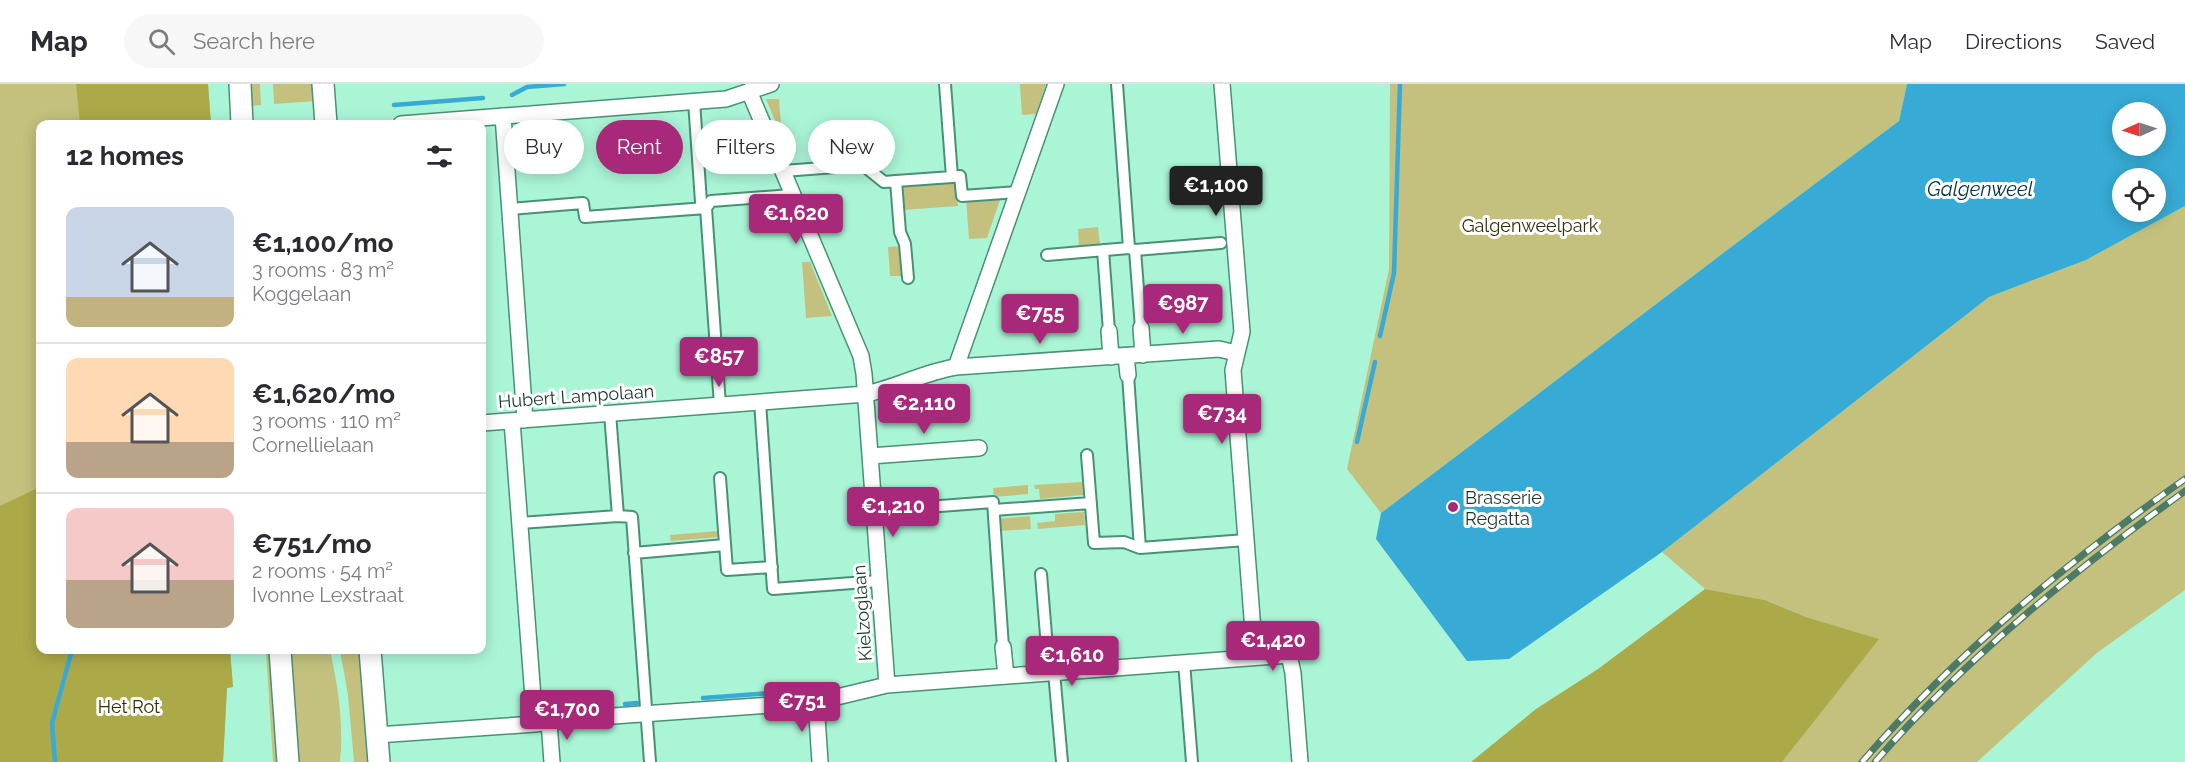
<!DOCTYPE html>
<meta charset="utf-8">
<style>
:root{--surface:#fff;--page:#f7f7f7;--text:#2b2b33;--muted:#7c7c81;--line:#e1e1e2;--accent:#a82979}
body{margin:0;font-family:Raleway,sans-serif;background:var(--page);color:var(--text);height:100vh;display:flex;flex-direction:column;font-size:22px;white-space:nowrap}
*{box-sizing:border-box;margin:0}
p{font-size:20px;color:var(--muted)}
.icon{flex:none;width:33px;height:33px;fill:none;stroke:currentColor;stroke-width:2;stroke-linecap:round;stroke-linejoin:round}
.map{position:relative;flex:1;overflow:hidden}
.details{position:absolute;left:36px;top:36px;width:450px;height:534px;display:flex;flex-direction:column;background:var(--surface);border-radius:12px;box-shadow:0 3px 15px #0003}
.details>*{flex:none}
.hud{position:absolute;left:504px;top:36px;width:570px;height:54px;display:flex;gap:12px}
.needle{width:39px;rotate:267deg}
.fabs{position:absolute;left:2112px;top:18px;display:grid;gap:12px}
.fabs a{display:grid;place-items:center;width:54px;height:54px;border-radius:50%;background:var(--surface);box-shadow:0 3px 15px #0003;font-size:30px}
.price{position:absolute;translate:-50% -51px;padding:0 14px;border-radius:6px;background:var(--accent);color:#fff;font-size:20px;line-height:39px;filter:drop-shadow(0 2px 3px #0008)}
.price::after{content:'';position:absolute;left:50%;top:36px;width:18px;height:14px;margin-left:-9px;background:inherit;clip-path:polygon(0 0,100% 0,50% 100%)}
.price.selected{background:#222;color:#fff}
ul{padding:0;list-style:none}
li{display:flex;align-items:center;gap:18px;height:150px;padding:0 30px}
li+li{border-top:2px solid var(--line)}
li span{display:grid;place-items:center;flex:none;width:168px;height:120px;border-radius:12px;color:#555}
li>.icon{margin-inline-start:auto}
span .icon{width:72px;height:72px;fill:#fffc;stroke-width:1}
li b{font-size:26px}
h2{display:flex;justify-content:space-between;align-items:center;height:72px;padding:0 30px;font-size:26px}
.chip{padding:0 21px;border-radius:27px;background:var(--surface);box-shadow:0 3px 15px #0003;font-size:21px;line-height:54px}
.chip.selected{background:var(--accent);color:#fff}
header{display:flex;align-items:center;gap:36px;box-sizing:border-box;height:84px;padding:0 30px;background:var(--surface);border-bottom:2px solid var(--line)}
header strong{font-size:28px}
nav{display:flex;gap:33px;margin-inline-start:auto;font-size:21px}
.search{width:420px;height:54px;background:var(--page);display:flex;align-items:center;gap:15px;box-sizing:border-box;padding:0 21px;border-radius:33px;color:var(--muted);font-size:22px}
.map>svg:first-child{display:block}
.green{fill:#c3c17d}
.forest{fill:#aca949}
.water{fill:#37abd6;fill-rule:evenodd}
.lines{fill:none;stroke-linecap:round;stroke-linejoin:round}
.stream{stroke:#37abd6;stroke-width:4.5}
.pedestrian-casing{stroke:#489176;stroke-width:14}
.minor-casing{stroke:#489176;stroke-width:18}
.secondary-casing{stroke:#489176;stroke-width:24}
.pedestrian{stroke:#fff;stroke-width:10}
.minor{stroke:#fff;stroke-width:15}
.secondary{stroke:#fff;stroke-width:21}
.rail-casing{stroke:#4c7a67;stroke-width:7}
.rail{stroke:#fff;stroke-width:4.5;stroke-dasharray:14;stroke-linecap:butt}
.poi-dot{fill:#a82979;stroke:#fff;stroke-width:2}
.labels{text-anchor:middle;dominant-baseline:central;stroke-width:6;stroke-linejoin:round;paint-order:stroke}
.park-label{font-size:18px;fill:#323006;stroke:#fff}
.street-label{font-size:18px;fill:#19382c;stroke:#fff}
.poi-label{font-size:18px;fill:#19382c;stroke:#fff;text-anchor:start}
.water-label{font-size:20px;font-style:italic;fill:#003345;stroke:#fff}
</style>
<header>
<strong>Map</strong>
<div class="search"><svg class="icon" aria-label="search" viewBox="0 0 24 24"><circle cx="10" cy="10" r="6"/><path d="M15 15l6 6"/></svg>Search here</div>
<nav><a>Map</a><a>Directions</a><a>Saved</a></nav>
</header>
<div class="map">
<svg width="2185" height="678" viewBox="0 0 2185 678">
<rect width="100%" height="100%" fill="#abf5d7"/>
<!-- green -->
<path class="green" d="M0,0H208L211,40H40V566H230L233,603L227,604L223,678H0Z
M251,0H260L261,21L252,22Z
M273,0H316L317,17L274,20Z
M1020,0H1046L1036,30L1022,31Z
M1390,0H1907L1899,37C1725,166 1554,299 1381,429L1347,385L1389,185Z
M766,15H779L781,41H777Z
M957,97L958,122L903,126L901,101Z
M1001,113L987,154L969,155L966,115Z
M2185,122V506L2098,568L1977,678H1782L1878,555L1806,533L1765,516L1705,505L1662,468L1989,213L2086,176Z
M1098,143L1100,161L1079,163L1078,145Z
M902,162L904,192H890L888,163Z
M802,178H810L832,232L806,234Z
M1082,398L1083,411L1040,415L1039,405H1035L1034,401Z
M1028,401V410L994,413L993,404Z
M1084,428L1085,441L1038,445L1037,439L1055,437V430Z
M1030,432L1031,445L997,447L996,435Z
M718,447L719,453L671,457L670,451Z
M266,566H271L279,678H273Z
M289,566H330C338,602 344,641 340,678H297Z
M340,566H359L369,678H354L348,611Z"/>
<!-- forest -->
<path class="forest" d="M76,0H208L211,40H80Z
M40,403V566H230L233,603L227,604L223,678H0V422Z
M1705,505L1765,516L1806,533L1879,555L1782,678H1471L1536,625L1598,585Z"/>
<!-- water -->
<path class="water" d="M1907,0H2185V122L2086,176L1989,213L1662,468L1509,575L1467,577L1376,455L1381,429C1554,299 1725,166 1899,37ZM2122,28H2156V62H2122ZM2122,94H2156V128H2122Z"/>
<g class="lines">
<!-- stream -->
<path class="stream" d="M512,11L527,3L564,0
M394,21L483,14
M1380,252L1394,189L1400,0
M1357,358L1375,278
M703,614L785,608
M625,620L637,619
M568,625L596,623
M55,678L52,639L72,566"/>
<defs>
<path id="pedestrian" d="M694,17L701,118L706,124L720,321
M783,87L863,81L884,98L896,97L900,148L905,160L908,194
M952,93L960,92L962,112L1018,108
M896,97L952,93L945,0
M706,124L711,117L792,111
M510,125L583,119L585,133L706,124
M1129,164L1135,166L1221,159
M1103,166L1109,247
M1135,166L1141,244
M1047,171L1129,164L1117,0
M1128,291L1140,464
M760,318L773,505L879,497
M610,329L618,432
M1087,371L1094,459L1124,458L1140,464L1246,456
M720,394L727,486L772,483
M994,426L1091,419
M874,427L993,418L1003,563
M520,439L618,432L632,433L650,678
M634,469L725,461
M1041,490L1049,588
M1184,578L1192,678
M1054,588L1062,678"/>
<path id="minor" d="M1222,0L1242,248L1233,286L1255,573
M749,7L861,272L864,290L887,601
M503,32L525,336
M401,40L726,15L771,0
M1141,244L1143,271
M1109,247L1111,273
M1126,272L1128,291
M956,283L1056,0
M512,337L535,640
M482,339L866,310C897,303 925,288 956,283L1219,265L1236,269
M870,372L979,364
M1003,563L1006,592
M816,618L820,678
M549,638L552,678
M377,651L535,640L570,635L816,618L887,601L1289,571L1293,589L1300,678"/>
<path id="secondary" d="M240,0L242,40
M323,0L326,40
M280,566L288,678
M370,566L379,678"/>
</defs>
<!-- pedestrian casing -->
<use href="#pedestrian" class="pedestrian-casing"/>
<!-- minor casing -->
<use href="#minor" class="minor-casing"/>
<!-- secondary casing -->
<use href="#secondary" class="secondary-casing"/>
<!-- pedestrian -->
<use href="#pedestrian" class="pedestrian"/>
<!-- minor -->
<use href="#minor" class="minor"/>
<!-- secondary -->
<use href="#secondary" class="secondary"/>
<defs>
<path id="rail" d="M1862,678C1957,569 2067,478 2185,395
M1875,678C1966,574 2073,487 2185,407"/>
</defs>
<!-- rail casing -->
<use href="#rail" class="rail-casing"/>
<!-- rail -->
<use href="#rail" class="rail"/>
</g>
<!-- markers -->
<circle class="poi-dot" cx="1453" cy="423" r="6"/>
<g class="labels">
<!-- park labels -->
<g class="park-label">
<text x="1530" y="141">Galgenweelpark</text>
<text x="129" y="622">Het Rot</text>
</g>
<!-- street labels -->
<g class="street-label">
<text transform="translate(576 312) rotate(-4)">Hubert Lampolaan</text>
<text transform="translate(862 529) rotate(-94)">Kielzoglaan</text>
</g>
<!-- poi labels -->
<g class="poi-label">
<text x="1465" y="413">Brasserie<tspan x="1465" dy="21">Regatta</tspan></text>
</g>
<!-- water labels -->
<g class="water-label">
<text x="1980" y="105">Galgenweel</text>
</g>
</g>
</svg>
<div class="fabs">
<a><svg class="needle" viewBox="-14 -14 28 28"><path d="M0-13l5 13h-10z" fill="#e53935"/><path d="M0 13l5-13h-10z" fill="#7c7c81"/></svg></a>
<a><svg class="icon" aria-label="locate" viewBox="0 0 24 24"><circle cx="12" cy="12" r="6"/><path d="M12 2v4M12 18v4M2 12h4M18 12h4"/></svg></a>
</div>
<b class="price selected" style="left:1216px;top:133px">€1,100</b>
<b class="price" style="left:796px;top:161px">€1,620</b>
<b class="price" style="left:1183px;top:251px">€987</b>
<b class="price" style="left:1040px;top:261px">€755</b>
<b class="price" style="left:719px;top:304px">€857</b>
<b class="price" style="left:924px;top:351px">€2,110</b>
<b class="price" style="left:1222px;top:361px">€734</b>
<b class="price" style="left:893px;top:454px">€1,210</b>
<b class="price" style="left:1273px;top:588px">€1,420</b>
<b class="price" style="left:1072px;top:603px">€1,610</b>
<b class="price" style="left:802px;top:649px">€751</b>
<b class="price" style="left:567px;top:657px">€1,700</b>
<div class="hud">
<a class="chip">Buy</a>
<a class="chip selected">Rent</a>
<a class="chip">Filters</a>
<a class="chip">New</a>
</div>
<section class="details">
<h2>12 homes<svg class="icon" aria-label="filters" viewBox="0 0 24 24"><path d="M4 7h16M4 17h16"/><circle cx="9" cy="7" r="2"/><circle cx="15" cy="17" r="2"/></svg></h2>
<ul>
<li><span style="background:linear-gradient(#c9d6e8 75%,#c2b280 0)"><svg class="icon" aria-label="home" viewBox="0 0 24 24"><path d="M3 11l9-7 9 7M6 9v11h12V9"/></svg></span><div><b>€1,100/mo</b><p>3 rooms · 83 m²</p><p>Koggelaan</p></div></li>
<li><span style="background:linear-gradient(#ffd9b3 70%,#b9a48a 0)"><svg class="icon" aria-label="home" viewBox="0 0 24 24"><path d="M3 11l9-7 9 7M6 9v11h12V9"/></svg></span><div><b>€1,620/mo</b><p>3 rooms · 110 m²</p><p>Cornellielaan</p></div></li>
<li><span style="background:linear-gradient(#f6c9c9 60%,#b9a48a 0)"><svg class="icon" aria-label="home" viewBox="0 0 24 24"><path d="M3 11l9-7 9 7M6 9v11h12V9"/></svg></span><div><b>€751/mo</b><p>2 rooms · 54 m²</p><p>Ivonne Lexstraat</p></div></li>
</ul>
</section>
</div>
